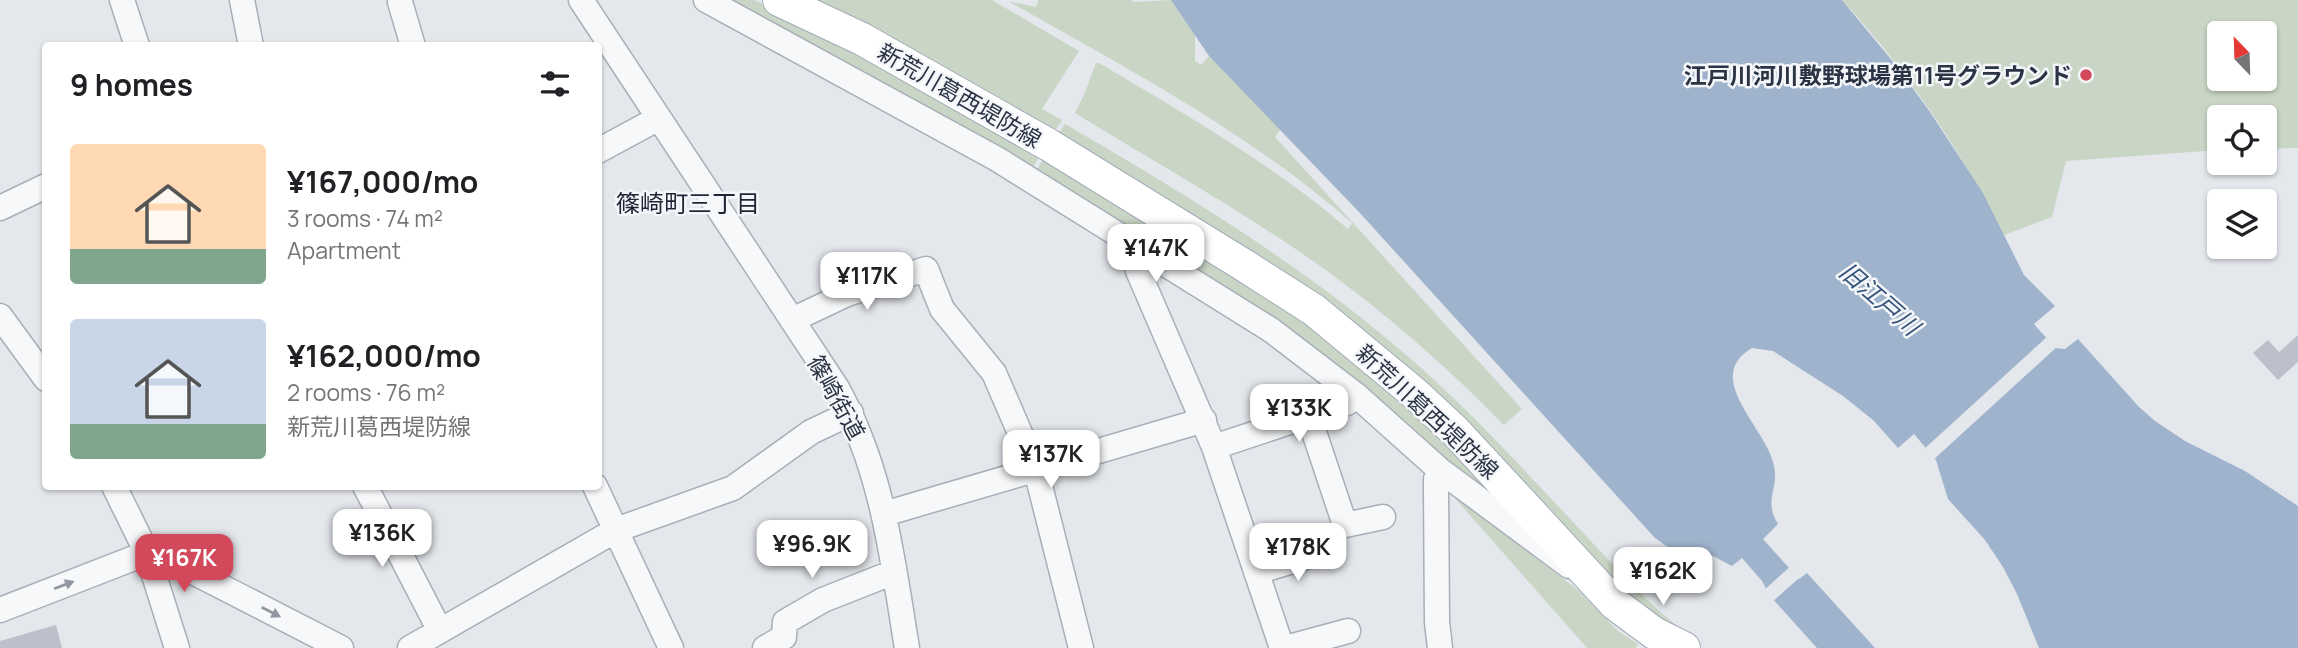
<!DOCTYPE html>
<meta charset="utf-8">
<style>
:root{--surface:#fff;--page:#f6f6f6;--text:#202124;--muted:#757577;--accent:#d1495b}
body{margin:0;font-family:Manrope,"Noto Sans JP",sans-serif;background:var(--page);color:var(--text);height:100vh;display:flex;flex-direction:column;font-size:26px;white-space:nowrap}
*{box-sizing:border-box;margin:0}
p{font-size:23px;color:var(--muted)}
.icon{flex:none;width:38px;height:38px;fill:none;stroke:currentColor;stroke-width:2;stroke-linecap:round;stroke-linejoin:round}
.map{position:relative;flex:1;overflow:hidden}
.details{position:absolute;left:42px;top:42px;width:560px;height:448px;display:flex;flex-direction:column;background:var(--surface);border-radius:7px;box-shadow:0 2px 5px #0004}
.details>*{flex:none}
.needle{width:46px;rotate:337deg}
.fabs{position:absolute;left:2207px;top:21px;display:grid;gap:14px}
.fabs a{display:grid;place-items:center;width:70px;height:70px;border-radius:7px;background:var(--surface);box-shadow:0 2px 5px #0004;font-size:35px}
.price{position:absolute;translate:-50% -60px;padding:0 16px;border-radius:14px;background:#fff;color:#222;font-size:23px;line-height:46px;filter:drop-shadow(0 2px 4px #0008)}
.price::after{content:'';position:absolute;left:50%;top:42px;width:21px;height:16px;margin-left:-10px;background:inherit;clip-path:polygon(0 0,100% 0,50% 100%)}
.price.active{background:var(--accent);color:#fff}
ul{padding:0;list-style:none}
li{display:flex;align-items:center;gap:21px;height:175px;padding:0 28px}
li span{display:grid;place-items:center;flex:none;width:196px;height:140px;border-radius:7px;color:#555}
li>.icon{margin-inline-start:auto}
span .icon{width:84px;height:84px;fill:#fffc;stroke-width:1}
li b{font-size:30px}
h2{display:flex;justify-content:space-between;align-items:center;height:84px;padding:0 28px;font-size:30px}
.map>svg:first-child{display:block}
.green{fill:#c9d6c5;fill-rule:evenodd}
.water{fill:#9fb4cc}
.pier{fill:#e4e7ec}
.building{fill:#bbc0ca}
.lines{fill:none;stroke-linecap:round;stroke-linejoin:round}
.minor-casing{stroke:#a9aeb7;stroke-width:27}
.major-casing{stroke:#a3abb8;stroke-width:34}
.minor{stroke:#f7f8fa;stroke-width:24}
.major{stroke:#fff;stroke-width:32}
.oneway{fill:#9196a0}
.poi-dot{fill:#d1495b;stroke:#f4f6f9;stroke-width:2.5}
.labels{text-anchor:middle;dominant-baseline:central;stroke-width:5;stroke-linejoin:round;paint-order:stroke}
.poi-label{font-size:23px;font-weight:bold;fill:#2b3445;stroke:#f4f6f9;text-anchor:end}
.street-label{font-size:23px;fill:#2b3445;stroke:#f4f6f9}
.neighbourhood-label{font-size:24px;fill:#1d2536;stroke:#f4f6f9}
.water-label{font-size:24px;font-style:italic;fill:#34527a;stroke:#f4f6f9}
</style>
<div class="map">
<svg width="2298" height="648" viewBox="0 0 2298 648">
<rect width="100%" height="100%" fill="#e4e7ec"/>
<!-- green -->
<path class="green" d="M718,0H754L819,29L1042,153L1029,173Z
M813,0H992L1079,51L1042,109L1062,120L1052,135Z
M1038,0H1131L1134,2L1171,0L1195,35V61L1201,65L1209,56L1281,129L1275,137L1522,409L1504,425C1448,368 1388,315 1323,268C1244,212 1158,164 1075,113L1084,95L1096,63H1099C1185,114 1271,163 1348,229L1352,223C1250,133 1126,68 1008,1L1036,7Z
M1842,0H2298V148L2265,149L2264,117H2219V150L2066,161L2052,217L2004,235C1961,151 1906,69 1842,0ZM2219,33H2264V79H2219Z
M1065,124C1193,198 1320,276 1430,376C1486,427 1537,484 1589,539C1620,572 1650,607 1688,634L1651,620L1513,474L1056,138Z
M1046,155L1208,251L1392,385L1551,546L1033,176Z
M1454,497L1578,590L1618,631L1638,644L1636,648H1587Z"/>
<!-- water -->
<path class="water" d="M1171,0H1842L1899,69L1930,112L1983,193L2024,275L2055,306L2034,324L2055,348L2065,349L2078,339L2139,407L2155,421L2185,441L2245,471L2298,506V648H2039L2017,594L2003,567L1985,540L1948,499L1936,460L1914,434L1898,448L1873,420L1843,396L1773,351L1752,348C1701,378 1767,428 1774,466C1779,490 1763,500 1778,524L1763,539L1799,579L1807,573L1875,648H1817L1770,596L1762,581L1742,558L1732,566L1711,555L1672,550L1655,538L1359,212L1209,56Z"/>
<!-- pier -->
<path class="pier" d="M2049,335L2059,345L1932,461L1923,450Z
M1792,565L1800,574L1808,570L1771,603L1763,591Z"/>
<!-- building -->
<path class="building" d="M2298,335V362L2278,380L2253,353L2268,340L2279,352Z
M56,625L62,648H0V641Z"/>
<g class="lines">
<defs>
<path id="minor" d="M122,0L137,46
M242,0L251,46
M581,0L837,388C883,471 892,557 907,648
M706,0L997,159L1271,330L1356,395L1441,471L1569,566
M400,2L413,46
M598,151L659,118
M0,208L46,186
M1138,271L1214,447L1282,648
M0,316L46,379
M792,320L847,294L926,269L942,309L994,373L1036,470L1081,648
M1309,417L1345,525L1383,517
M1214,447L1347,403L1356,395
M114,486L147,553L177,648
M365,486L440,631
M595,486L671,648
M884,514L1204,420
M1256,572L1326,551
M0,610L147,553L160,555L341,648
M410,648L616,530L733,488L811,432L851,413
M765,648L784,637L785,622L823,600L894,572
M1285,648L1348,631
M1440,648L1437,622L1436,488V479L1441,471"/>
<path id="major" d="M779,0L862,39L1049,145L1242,264L1314,310L1413,392L1455,431L1615,604L1654,633L1684,648"/>
</defs>
<!-- minor casing -->
<use href="#minor" class="minor-casing"/>
<!-- major casing -->
<use href="#major" class="major-casing"/>
<!-- minor -->
<use href="#minor" class="minor"/>
<!-- major -->
<use href="#major" class="major"/>
</g>
<!-- one-way arrows -->
<defs><path id="oneway-solid" d="M-6-.8H1V-3.2L6.5 0L1 3.2V.8H-6Z" transform="scale(1.75)"/></defs>
<g class="oneway">
<use href="#oneway-solid" transform="translate(64 585) rotate(-21)"/>
<use href="#oneway-solid" transform="translate(271 612) rotate(27)"/>
</g>
<!-- markers -->
<circle class="poi-dot" cx="2086" cy="75" r="7"/>
<g class="labels">
<!-- poi labels -->
<g class="poi-label">
<text x="2072" y="75">江戸川河川敷野球場第11号グラウンド</text>
</g>
<!-- street labels -->
<g class="street-label">
<text transform="translate(960 95) rotate(30)">新荒川葛西堤防線</text>
<text transform="translate(837 397) rotate(61)">篠崎街道</text>
<text transform="translate(1428 411) rotate(43)">新荒川葛西堤防線</text>
</g>
<!-- neighbourhood labels -->
<g class="neighbourhood-label">
<text x="688" y="202">篠崎町三丁目</text>
</g>
<!-- water labels -->
<g class="water-label">
<text transform="translate(1880 298) rotate(41)">旧江戸川</text>
</g>
</g>
</svg>
<div class="fabs">
<a><svg class="needle" viewBox="-14 -14 28 28"><path d="M0-13l5 13h-10z" fill="#e53935"/><path d="M0 13l5-13h-10z" fill="#757577"/></svg></a>
<a><svg class="icon" aria-label="locate" viewBox="0 0 24 24"><circle cx="12" cy="12" r="6"/><path d="M12 2v4M12 18v4M2 12h4M18 12h4"/></svg></a>
<a><svg class="icon" aria-label="layers" viewBox="0 0 24 24"><path d="M12 4l9 5-9 5-9-5zM3 14l9 5 9-5"/></svg></a>
</div>
<b class="price" style="left:1156px;top:284px">¥147K</b>
<b class="price" style="left:867px;top:312px">¥117K</b>
<b class="price" style="left:1299px;top:444px">¥133K</b>
<b class="price" style="left:1051px;top:490px">¥137K</b>
<b class="price" style="left:382px;top:569px">¥136K</b>
<b class="price" style="left:812px;top:580px">¥96.9K</b>
<b class="price" style="left:1298px;top:583px">¥178K</b>
<b class="price active" style="left:184px;top:594px">¥167K</b>
<b class="price" style="left:1663px;top:607px">¥162K</b>
<section class="details">
<h2>9 homes<svg class="icon" aria-label="filters" viewBox="0 0 24 24"><path d="M4 7h16M4 17h16"/><circle cx="9" cy="7" r="2"/><circle cx="15" cy="17" r="2"/></svg></h2>
<ul>
<li><span style="background:linear-gradient(#ffd9b3 75%,#7fa58c 0)"><svg class="icon" aria-label="home" viewBox="0 0 24 24"><path d="M3 11l9-7 9 7M6 9v11h12V9"/></svg></span><div><b>¥167,000/mo</b><p>3 rooms · 74 m²</p><p>Apartment</p></div></li>
<li><span style="background:linear-gradient(#c9d6e8 75%,#7fa58c 0)"><svg class="icon" aria-label="home" viewBox="0 0 24 24"><path d="M3 11l9-7 9 7M6 9v11h12V9"/></svg></span><div><b>¥162,000/mo</b><p>2 rooms · 76 m²</p><p>新荒川葛西堤防線</p></div></li>
</ul>
</section>
</div>
